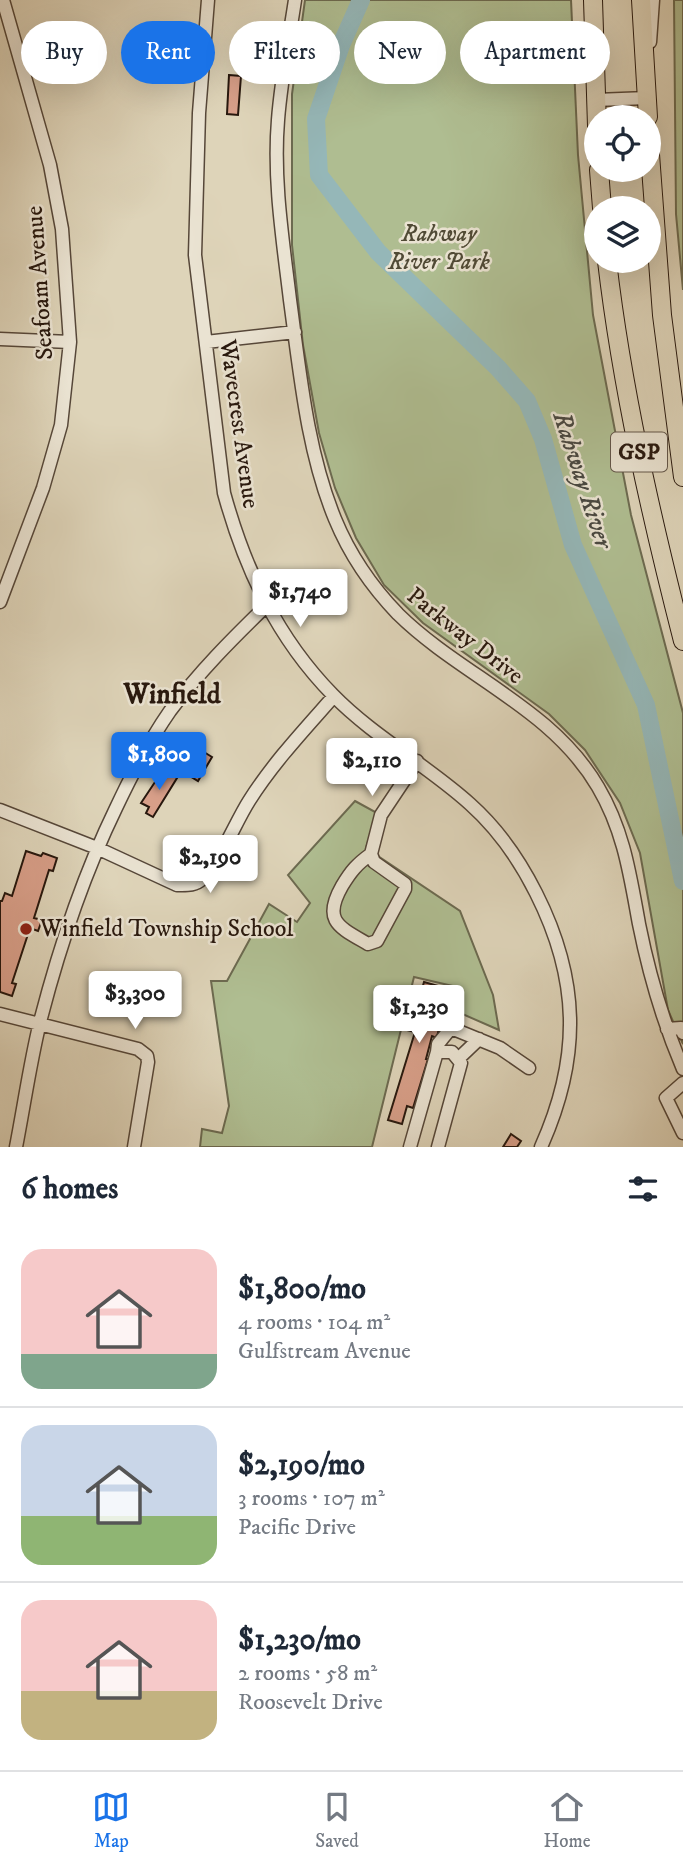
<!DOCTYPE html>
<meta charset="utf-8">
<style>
:root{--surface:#fff;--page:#f2f2f3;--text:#1f2937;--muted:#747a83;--line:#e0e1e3;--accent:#1a73e8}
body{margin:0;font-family:"IM FELL DW Pica",serif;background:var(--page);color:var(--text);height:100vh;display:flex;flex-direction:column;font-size:26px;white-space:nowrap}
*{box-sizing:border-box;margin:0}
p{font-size:23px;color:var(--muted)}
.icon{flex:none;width:38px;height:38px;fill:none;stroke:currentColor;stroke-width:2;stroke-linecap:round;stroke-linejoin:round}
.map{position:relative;height:1147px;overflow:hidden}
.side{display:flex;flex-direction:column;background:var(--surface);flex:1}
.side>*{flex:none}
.banner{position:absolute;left:21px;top:21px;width:642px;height:63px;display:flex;gap:14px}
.fabs{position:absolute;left:584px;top:105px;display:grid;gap:14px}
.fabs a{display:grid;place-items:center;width:77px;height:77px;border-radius:50%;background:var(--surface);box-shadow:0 7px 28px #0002;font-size:35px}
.price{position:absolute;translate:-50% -60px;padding:0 16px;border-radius:7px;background:#fff;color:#222;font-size:23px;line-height:46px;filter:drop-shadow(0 2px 4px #0008)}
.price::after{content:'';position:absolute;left:50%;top:42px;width:21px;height:16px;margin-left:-10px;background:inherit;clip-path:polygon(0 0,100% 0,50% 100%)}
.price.active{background:var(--accent);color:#fff}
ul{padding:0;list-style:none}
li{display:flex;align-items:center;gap:21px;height:175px;padding:0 21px}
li+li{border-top:2px solid var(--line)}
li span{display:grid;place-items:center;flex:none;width:196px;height:140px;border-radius:21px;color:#555}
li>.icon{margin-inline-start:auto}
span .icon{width:84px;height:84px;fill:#fffc;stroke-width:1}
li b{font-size:30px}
h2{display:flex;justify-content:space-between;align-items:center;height:84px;padding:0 21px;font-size:30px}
.tag{padding:0 24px;border-radius:32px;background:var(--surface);box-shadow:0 7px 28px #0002;font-size:24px;line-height:63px}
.tag.active{background:var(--accent);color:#fff}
.menu{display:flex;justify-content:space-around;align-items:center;height:98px;border-top:2px solid var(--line);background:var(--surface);font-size:19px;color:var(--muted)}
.menu a{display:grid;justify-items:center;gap:4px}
.menu .active{color:var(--accent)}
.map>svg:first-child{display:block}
.green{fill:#afbd91;stroke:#6c6a50;stroke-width:2}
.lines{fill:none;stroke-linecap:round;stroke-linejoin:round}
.river{stroke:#95b7b8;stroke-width:18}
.building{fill:#d89f89;stroke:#28180e;stroke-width:2}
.minor-casing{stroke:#564739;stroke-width:15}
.highway-casing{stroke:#28180e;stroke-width:20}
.minor{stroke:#eae3d2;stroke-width:12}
.highway{stroke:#ded4b9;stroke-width:18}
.poi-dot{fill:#8f2418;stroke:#eae3d2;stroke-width:2.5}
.labels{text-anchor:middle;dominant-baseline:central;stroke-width:5;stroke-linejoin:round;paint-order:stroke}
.shield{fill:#eae3d2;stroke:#625549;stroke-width:2}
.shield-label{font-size:23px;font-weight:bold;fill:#28180e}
.park-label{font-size:24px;font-style:italic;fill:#504a35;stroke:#eae3d2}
.street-label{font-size:24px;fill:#28180e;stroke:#eae3d2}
.poi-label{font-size:24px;fill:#28180e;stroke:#eae3d2;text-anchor:start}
.water-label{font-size:26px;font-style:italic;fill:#494841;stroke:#eae3d2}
.quarter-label{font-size:28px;font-weight:bold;fill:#28180e;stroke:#eae3d2}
</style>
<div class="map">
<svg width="683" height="1147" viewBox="0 0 683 1147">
<rect width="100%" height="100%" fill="#ded4b9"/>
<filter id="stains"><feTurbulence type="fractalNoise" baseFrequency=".00286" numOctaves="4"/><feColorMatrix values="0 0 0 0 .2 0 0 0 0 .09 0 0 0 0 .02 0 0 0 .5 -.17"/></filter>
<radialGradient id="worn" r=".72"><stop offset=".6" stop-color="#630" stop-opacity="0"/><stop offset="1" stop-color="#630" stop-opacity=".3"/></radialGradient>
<!-- green -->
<path class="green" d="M305,0H571L578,155L593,315L631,515L683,713V1044L668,1010L640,853L620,803L585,750L549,714L423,623L384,585L356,538L335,488L319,433L303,345L292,245V94Z
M674,0H683V290L676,214Z
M355,801L377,813L366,848L460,911L493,995L499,1030L451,1009L457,987L414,977L372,1147H200L202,1129L222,1133L229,1106L211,981H227L269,904L297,922L310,903L288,875Z"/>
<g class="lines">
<!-- river -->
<path class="river" d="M361,0L341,45L316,119L319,175L378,252L498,368L527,401L543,439L573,545L646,705L683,881"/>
</g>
<!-- building -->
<path class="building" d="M229,75L241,76L238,115L227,114Z
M181,738L212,757L198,781L167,762Z
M163,770L177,778L153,817L146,813L149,807L141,803Z
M26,851L41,856L43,853L57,858L53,871L49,870L34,918L42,920L38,931L30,928L12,983L16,984L12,996L0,992V901H2L5,893L12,896Z
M424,982L452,990L446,1011L441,1010L436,1027L439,1028L437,1038L432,1036L426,1059H428L413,1108L407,1106L402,1124L388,1120L415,1032L407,1030L418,988L422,989Z
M511,1134L521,1141L517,1147H503Z"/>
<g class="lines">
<defs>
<path id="minor" d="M208,0L199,113L195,255L224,493C245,569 277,638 333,695C374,737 427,765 470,804C498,829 519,859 536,893C580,980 581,1058 541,1147
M295,0C289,40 281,80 278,120C273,180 283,241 290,300C300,373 307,451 335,519C349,553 372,587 398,614C461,676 552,708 598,787C624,831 630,875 639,924C649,974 663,1022 683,1069
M650,42L653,0
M596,100L647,98V91
M0,339L70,342
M206,342L295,332
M0,602L43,488L61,425L70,342L62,229L50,165L3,0
M0,810L97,848L177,885C186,885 195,886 202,879C220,862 235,823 249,801C273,763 304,730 334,696
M371,854L374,862L405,884V889L377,941L368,944C339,927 322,921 342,886C351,871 357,864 371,854Z
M371,854L381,815L417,761
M0,1014L138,1049L147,1056L148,1062L134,1147
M667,1029L681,1028L683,1033
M437,1052L438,1044L451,1028L500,1048L529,1068
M458,1059L479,1039
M683,1083L666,1098L683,1133
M16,1147C24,1106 30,1063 40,1022C59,948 83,876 116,808C132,774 149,741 170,711C199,672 232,639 267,605
M410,1147L437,1052H452L461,1063L438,1147"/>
<path id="highway" d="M593,0L597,126
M641,0L648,117
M649,141L662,315L683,477
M599,170L602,208
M607,261C622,389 651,516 683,641"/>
</defs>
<!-- minor casing -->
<use href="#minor" class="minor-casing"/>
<!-- highway casing -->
<use href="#highway" class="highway-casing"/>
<!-- minor -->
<use href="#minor" class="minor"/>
<!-- highway -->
<use href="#highway" class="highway"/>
</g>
<!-- markers -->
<circle class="poi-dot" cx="26" cy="929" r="7"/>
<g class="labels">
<!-- shield labels -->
<rect class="shield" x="611" y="432.5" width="56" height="39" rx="5"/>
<g class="shield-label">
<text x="639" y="452">GSP</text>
</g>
<!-- park labels -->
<g class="park-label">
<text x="439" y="234">Rahway<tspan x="439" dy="28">River Park</tspan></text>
</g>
<!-- street labels -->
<g class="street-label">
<text transform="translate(40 283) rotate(-94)">Seafoam Avenue</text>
<text transform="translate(239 424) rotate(82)">Wavecrest Avenue</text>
<text transform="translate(465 636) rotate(38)">Parkway Drive</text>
</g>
<!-- poi labels -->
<g class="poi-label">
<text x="40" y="929">Winfield Township School</text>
</g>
<!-- water labels -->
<g class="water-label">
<text transform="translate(582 480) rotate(72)">Rahway River</text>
</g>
<!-- quarter labels -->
<g class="quarter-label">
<text x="172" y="694">Winfield</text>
</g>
</g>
<rect width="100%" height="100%" filter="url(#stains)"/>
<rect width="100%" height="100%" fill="url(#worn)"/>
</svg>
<div class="fabs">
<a><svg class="icon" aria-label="locate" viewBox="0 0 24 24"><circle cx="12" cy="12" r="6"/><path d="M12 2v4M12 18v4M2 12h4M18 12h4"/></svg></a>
<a><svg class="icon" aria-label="layers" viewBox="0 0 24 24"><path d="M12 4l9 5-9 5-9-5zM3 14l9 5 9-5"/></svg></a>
</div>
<b class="price" style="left:300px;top:629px">$1,740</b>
<b class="price active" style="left:159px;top:792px">$1,800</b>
<b class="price" style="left:372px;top:798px">$2,110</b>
<b class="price" style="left:210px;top:895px">$2,190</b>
<b class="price" style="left:135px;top:1031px">$3,300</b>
<b class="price" style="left:419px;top:1045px">$1,230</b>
<div class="banner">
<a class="tag">Buy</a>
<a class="tag active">Rent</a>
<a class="tag">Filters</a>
<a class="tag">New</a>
<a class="tag">Apartment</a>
</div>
</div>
<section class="side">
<h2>6 homes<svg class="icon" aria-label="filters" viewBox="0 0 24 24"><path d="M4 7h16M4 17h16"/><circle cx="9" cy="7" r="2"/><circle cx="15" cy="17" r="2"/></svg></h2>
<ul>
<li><span style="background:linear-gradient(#f6c9c9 75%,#7fa58c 0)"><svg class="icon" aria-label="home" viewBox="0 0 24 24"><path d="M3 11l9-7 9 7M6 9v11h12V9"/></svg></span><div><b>$1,800/mo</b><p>4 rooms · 104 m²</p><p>Gulfstream Avenue</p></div></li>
<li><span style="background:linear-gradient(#c9d6e8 65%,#8fb573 0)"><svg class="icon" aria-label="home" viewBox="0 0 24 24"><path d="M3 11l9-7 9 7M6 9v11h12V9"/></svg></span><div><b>$2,190/mo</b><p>3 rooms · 107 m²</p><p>Pacific Drive</p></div></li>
<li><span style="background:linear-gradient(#f6c9c9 65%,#c2b280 0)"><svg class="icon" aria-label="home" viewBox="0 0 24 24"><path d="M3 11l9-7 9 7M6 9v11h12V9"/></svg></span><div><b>$1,230/mo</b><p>2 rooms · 58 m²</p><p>Roosevelt Drive</p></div></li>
</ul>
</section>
<nav class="menu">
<a class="active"><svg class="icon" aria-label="map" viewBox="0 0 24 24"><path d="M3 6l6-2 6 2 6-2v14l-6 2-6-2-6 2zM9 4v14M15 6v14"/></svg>Map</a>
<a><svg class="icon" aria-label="saved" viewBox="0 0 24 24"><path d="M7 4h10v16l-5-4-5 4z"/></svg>Saved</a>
<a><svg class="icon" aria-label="home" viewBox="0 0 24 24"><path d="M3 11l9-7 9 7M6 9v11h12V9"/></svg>Home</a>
</nav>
